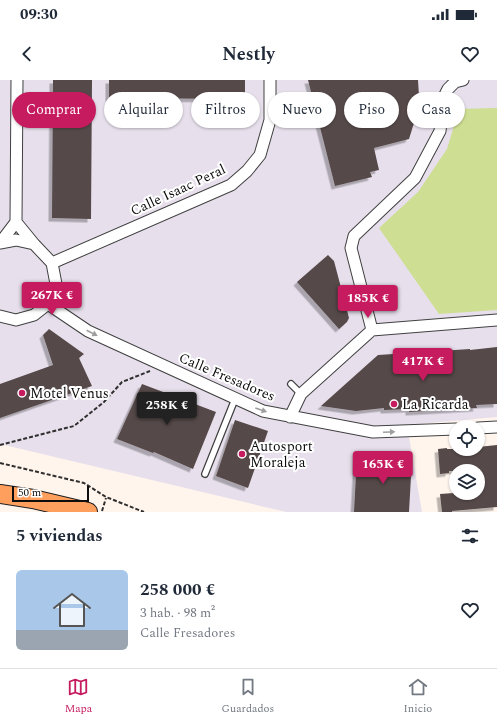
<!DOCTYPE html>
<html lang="es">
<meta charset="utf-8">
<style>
:root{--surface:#fff;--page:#f2f2f3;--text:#1f2937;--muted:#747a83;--line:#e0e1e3;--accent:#c61b5f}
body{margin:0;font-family:Spectral,serif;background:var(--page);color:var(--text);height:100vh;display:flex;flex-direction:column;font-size:15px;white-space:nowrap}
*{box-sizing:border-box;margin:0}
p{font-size:13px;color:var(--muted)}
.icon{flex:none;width:22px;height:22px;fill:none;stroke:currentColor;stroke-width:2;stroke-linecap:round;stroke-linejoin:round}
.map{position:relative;height:432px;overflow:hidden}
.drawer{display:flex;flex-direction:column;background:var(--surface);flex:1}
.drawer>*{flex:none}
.guide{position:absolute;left:12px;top:12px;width:473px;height:36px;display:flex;gap:8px}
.tools{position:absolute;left:449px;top:340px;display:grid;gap:8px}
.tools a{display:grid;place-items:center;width:36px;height:36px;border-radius:50%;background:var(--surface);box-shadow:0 1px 3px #0004;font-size:20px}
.scale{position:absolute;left:12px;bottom:10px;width:77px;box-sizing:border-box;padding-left:4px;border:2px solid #0d0d0d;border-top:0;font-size:11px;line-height:14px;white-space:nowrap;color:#0d0d0d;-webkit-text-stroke:3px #fff;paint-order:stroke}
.price{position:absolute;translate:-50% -34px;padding:0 9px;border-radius:4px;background:var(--accent);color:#fff;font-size:13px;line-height:26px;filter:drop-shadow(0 1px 2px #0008)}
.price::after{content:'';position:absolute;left:50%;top:24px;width:12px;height:9px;margin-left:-6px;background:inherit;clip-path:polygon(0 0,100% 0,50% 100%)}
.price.on{background:#222;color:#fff}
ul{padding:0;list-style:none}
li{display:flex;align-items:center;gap:12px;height:100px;padding:0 16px}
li+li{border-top:1px solid var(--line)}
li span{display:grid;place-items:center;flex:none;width:112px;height:80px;border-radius:6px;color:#555}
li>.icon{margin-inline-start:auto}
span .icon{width:48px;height:48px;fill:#fffc;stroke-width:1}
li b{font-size:17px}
h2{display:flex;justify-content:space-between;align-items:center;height:48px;padding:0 16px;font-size:17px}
.tag{padding:0 14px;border-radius:18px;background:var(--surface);box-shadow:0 1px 3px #0004;font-size:14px;line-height:36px}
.tag.on{background:var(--accent);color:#fff}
.status{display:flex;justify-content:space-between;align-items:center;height:28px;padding:0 20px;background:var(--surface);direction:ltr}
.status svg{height:11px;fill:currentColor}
header{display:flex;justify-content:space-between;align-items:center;height:52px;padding:0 16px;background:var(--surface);font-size:18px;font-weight:700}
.dock{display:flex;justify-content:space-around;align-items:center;height:56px;border-top:1px solid var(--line);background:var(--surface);font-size:11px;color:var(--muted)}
.dock a{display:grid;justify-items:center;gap:2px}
.dock .on{color:var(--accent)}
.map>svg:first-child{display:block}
.industrial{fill:#e7e0ec}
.forest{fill:#cede92}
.building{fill:#564948;filter:url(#shadow)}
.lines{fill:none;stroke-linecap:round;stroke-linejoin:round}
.service-casing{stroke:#404040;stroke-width:8}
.minor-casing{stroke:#404040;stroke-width:13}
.primary-casing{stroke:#1e1e1e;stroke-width:20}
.path{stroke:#2f2f2f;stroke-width:2;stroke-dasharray:4 2;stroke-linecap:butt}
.service{stroke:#fff;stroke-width:5.5}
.minor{stroke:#fff;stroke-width:11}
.primary{stroke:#ff9f5d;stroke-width:18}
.oneway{fill:#9e9e9e}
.poi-dot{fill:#c61b5f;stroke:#fff;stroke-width:1.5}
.labels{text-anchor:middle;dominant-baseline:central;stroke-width:4;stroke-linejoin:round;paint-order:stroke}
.street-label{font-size:14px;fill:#0d0d0d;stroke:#fff}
.poi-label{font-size:14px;fill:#0d0d0d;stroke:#fff;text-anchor:start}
</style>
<div class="status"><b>09:30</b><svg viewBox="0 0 49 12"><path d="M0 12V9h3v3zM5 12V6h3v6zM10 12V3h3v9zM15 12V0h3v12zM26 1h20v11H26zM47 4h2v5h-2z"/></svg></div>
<header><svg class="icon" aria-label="back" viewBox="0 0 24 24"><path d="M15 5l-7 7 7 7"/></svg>Nestly<svg class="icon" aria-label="heart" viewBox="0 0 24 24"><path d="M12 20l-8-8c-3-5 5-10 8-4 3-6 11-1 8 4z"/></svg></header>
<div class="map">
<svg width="497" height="432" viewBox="0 0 497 432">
<defs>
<filter id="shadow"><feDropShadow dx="-3.5" dy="3.5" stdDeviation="0" flood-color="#0004"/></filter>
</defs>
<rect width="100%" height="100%" fill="#fff5ed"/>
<!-- industrial -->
<path class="industrial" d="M0,0H497V337L407,345L422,432H286L0,364Z"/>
<!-- forest -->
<path class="forest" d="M495,28H497V230L439,234L379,148L418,112L447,69L459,29Z"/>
<!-- building -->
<path class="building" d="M53,0H92L91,139L52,138Z
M109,0H245V19L109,18Z
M308,0H418L419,16L414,43L409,59L374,68L379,90L370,92L372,97L335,106Z
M328,175L334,181L349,238L347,242L339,249L297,202Z
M49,249L84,274L79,278L92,306L0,338V304L53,285L43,255Z
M497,267V324L476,325L477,328L409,332V329L384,330V328L356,331L321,326L378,275L470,269V270Z
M142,304L216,332L193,389L154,372L153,373L117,359Z
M235,340L268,351L248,408L216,396Z
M497,365V427L452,431V432H442L440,414L454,413H478V391H449V393L440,394L438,369L447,368V369H478V367Z
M357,376L412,379L409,432H354Z"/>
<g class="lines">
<defs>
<path id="service" d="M291,304L301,314
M205,394L235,319"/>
<path id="minor" d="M16,142L17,0
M0,163L16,160L34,164L52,183L56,204L48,224L34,235L16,240L0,236
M0,163L16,142L34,164
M52,183L231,105L247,91L260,75L270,40V0
M48,224L88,251L263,331L373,352L456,349
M372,250L351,168L354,156L415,98L440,51L444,17L448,9L455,2L463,0
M290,337L301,314L372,250L497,240
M478,348L497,347"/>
<path id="primary" d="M0,414L33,419L88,432"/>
</defs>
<!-- service casing -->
<use href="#service" class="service-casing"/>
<!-- minor casing -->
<use href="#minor" class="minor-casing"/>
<!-- primary casing -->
<use href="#primary" class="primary-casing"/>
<!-- path -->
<path class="path" d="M0,365L74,346L104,322L122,302L150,291
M0,383L84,403L106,417L144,432
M102,431L106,418"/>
<!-- service -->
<use href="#service" class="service"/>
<!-- minor -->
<use href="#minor" class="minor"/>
<!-- primary -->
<use href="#primary" class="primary"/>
</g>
<!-- one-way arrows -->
<defs><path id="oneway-solid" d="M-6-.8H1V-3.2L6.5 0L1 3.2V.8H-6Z"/></defs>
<g class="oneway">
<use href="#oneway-solid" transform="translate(92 253) rotate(27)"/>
<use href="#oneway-solid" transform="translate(261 330) rotate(19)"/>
<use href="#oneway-solid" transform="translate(389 352) rotate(-3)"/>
</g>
<!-- markers -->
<g class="poi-dot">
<circle cx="22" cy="313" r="4"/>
<circle cx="394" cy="324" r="4"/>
<circle cx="242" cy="374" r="4"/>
</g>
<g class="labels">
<!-- street labels -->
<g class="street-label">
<text transform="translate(178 110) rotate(-25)">Calle Isaac Peral</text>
<text transform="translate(227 297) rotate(23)">Calle Fresadores</text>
</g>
<!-- poi labels -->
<g class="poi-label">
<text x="30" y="313">Motel Venus</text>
<text x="402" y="324">La Ricarda</text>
<text x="250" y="366">Autosport<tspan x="250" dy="16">Moraleja</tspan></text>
</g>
</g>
</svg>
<div class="tools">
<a><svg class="icon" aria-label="locate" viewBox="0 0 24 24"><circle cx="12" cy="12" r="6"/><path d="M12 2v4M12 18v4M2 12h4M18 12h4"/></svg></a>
<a><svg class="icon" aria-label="layers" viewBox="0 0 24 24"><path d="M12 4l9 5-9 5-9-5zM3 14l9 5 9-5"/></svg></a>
</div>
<div class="scale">50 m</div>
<b class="price" style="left:52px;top:236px">267K €</b>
<b class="price" style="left:368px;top:239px">185K €</b>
<b class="price" style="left:423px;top:302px">417K €</b>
<b class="price on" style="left:167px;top:346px">258K €</b>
<b class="price" style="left:383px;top:405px">165K €</b>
<div class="guide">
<a class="tag on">Comprar</a>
<a class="tag">Alquilar</a>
<a class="tag">Filtros</a>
<a class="tag">Nuevo</a>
<a class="tag">Piso</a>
<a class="tag">Casa</a>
</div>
</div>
<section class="drawer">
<h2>5 viviendas<svg class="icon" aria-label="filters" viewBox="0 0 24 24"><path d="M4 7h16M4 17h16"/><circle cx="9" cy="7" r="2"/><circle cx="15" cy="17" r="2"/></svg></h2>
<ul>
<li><span style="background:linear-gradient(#a9c7e8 75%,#9aa5b1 0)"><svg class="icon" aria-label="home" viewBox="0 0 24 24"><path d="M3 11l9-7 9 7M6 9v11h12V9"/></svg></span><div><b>258 000 €</b><p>3 hab. · 98 m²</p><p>Calle Fresadores</p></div><svg class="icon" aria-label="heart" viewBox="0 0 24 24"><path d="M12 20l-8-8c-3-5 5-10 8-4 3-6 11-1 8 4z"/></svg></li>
</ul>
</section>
<nav class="dock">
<a class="on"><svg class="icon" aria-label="map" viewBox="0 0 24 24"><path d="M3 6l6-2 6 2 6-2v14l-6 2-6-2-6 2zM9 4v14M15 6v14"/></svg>Mapa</a>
<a><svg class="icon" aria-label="saved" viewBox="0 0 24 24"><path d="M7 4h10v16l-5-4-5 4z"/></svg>Guardados</a>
<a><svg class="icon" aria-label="home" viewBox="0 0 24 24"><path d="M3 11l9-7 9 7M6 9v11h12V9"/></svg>Inicio</a>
</nav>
